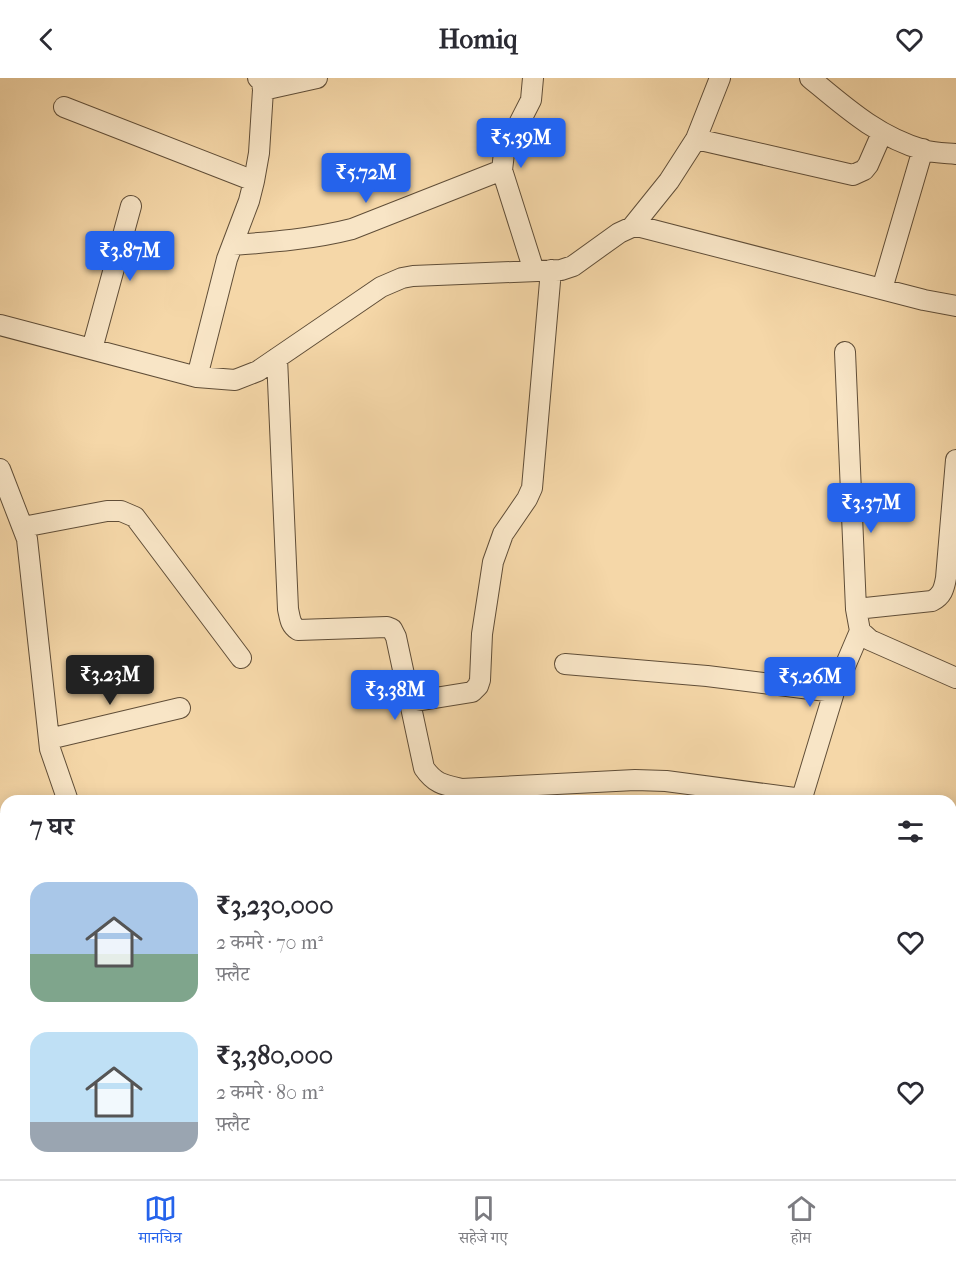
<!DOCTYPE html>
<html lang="hi">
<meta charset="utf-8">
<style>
:root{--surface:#fff;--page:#f2f2f3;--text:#2b2b33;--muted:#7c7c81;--line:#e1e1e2;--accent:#2563eb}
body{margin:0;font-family:"IM FELL French Canon","Noto Serif Devanagari",serif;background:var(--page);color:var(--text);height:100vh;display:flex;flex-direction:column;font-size:22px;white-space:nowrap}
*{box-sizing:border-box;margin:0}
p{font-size:20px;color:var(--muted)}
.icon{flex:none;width:33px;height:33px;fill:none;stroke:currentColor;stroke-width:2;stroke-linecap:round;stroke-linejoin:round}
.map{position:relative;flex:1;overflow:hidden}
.side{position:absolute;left:0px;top:717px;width:957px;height:384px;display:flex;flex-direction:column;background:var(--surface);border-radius:18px 18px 0 0;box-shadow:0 3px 15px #0003}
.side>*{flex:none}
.price{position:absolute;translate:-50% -51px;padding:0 14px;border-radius:6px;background:var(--accent);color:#fff;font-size:20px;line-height:39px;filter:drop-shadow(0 2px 3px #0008)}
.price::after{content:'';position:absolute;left:50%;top:36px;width:18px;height:14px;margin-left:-9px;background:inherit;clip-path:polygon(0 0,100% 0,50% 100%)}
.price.active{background:#222;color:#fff}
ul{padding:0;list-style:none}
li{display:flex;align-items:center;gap:18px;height:150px;padding:0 30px}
li span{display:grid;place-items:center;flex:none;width:168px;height:120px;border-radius:18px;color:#555}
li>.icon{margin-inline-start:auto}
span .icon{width:72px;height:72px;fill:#fffc;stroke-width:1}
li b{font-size:26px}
h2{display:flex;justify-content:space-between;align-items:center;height:72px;padding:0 30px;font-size:26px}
header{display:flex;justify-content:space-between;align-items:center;height:78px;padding:0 30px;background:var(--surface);font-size:27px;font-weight:800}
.tabs{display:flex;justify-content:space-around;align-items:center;height:84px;border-top:2px solid var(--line);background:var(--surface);font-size:16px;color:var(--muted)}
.tabs a{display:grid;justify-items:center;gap:3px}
.tabs .active{color:var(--accent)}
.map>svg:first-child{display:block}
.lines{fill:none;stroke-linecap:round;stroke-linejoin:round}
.street-casing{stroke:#604e38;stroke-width:22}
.street{stroke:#f8e5c6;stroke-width:20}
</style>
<header><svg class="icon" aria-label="back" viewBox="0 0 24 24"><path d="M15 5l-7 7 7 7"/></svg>Homiq<svg class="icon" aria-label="heart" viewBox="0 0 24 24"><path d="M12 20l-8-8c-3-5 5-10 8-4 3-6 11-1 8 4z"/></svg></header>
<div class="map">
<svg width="956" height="1101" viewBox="0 0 956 1101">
<rect width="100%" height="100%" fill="#f5d7a8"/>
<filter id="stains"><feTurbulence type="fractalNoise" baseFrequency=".00333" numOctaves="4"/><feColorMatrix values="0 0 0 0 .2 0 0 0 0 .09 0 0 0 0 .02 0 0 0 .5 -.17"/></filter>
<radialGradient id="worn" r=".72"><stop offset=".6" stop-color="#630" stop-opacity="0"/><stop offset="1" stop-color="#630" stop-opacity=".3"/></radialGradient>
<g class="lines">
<defs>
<path id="street" d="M533,0L531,22L504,75L502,92L534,193
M810,0C845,29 878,59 924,72C934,75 945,75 956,76
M263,12L317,0
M64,29L254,103
M696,61L853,97L864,92L868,87L882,55
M632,149L669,103L696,61L720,0
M233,167C273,164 313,161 352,151L502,92
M882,211L923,71
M0,247L197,299L235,302L258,293L381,209L402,200L413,198L561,192L573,188L619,155L632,149H641L924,222L956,228
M92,271L131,128
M845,274L856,531L860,553L870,562L956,600
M277,280L288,531C290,540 290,547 298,552L387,549L392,551L396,559L424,690C435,706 444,707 462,711L635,702L666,703L802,721
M197,299L227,181L249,123L254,103L259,75L263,12L262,4L258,0
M0,391L27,461L50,671L68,723
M23,449L107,433H121L135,439L241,580
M856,531L932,523C942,518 944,511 946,500L956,382
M565,586L707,598L834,614
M410,624L472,614L478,608L480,602L482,556L493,484L503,456L527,421L532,410L551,192
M49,661L180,630
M801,723L834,614L860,553
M1,745L6,819
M951,851L954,843
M0,959L6,955
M951,1015L956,1002
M198,1095L200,1101
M309,1095L311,1101
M417,1095L419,1101
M73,1101L88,1095
M269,1101L290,1095
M855,1101L858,1095
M919,1101L921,1095"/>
</defs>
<!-- street casing -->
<use href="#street" class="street-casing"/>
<!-- street -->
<use href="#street" class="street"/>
</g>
<rect width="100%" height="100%" filter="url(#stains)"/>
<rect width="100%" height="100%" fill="url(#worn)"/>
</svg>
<b class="price" style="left:521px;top:91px">₹5.39M</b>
<b class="price" style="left:366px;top:126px">₹5.72M</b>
<b class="price" style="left:130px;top:204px">₹3.87M</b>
<b class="price" style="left:871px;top:456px">₹3.37M</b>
<b class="price active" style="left:110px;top:628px">₹3.23M</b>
<b class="price" style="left:810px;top:630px">₹5.26M</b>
<b class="price" style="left:395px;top:643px">₹3.38M</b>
<section class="side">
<h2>7 घर<svg class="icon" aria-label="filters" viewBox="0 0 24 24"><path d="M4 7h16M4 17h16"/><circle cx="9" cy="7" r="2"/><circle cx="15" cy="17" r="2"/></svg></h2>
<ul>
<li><span style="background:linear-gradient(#a9c7e8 60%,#7fa58c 0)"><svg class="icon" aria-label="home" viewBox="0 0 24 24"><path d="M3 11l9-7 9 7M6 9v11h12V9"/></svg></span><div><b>₹3,230,000</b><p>2 कमरे · 70 m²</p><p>फ़्लैट</p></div><svg class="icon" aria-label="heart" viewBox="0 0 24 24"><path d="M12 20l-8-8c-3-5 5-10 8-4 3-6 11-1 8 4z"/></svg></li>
<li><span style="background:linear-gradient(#bfe0f5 75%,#9aa5b1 0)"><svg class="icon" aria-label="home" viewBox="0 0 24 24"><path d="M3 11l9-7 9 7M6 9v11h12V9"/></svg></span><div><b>₹3,380,000</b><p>2 कमरे · 80 m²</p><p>फ़्लैट</p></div><svg class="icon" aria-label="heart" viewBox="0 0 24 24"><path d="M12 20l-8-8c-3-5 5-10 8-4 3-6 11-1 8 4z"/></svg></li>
</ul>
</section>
</div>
<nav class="tabs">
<a class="active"><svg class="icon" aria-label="map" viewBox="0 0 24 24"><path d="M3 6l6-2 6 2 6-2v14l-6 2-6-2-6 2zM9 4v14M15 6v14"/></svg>मानचित्र</a>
<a><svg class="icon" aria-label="saved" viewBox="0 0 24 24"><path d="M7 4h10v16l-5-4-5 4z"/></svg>सहेजे गए</a>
<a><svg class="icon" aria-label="home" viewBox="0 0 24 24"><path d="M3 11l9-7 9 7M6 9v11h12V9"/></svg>होम</a>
</nav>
